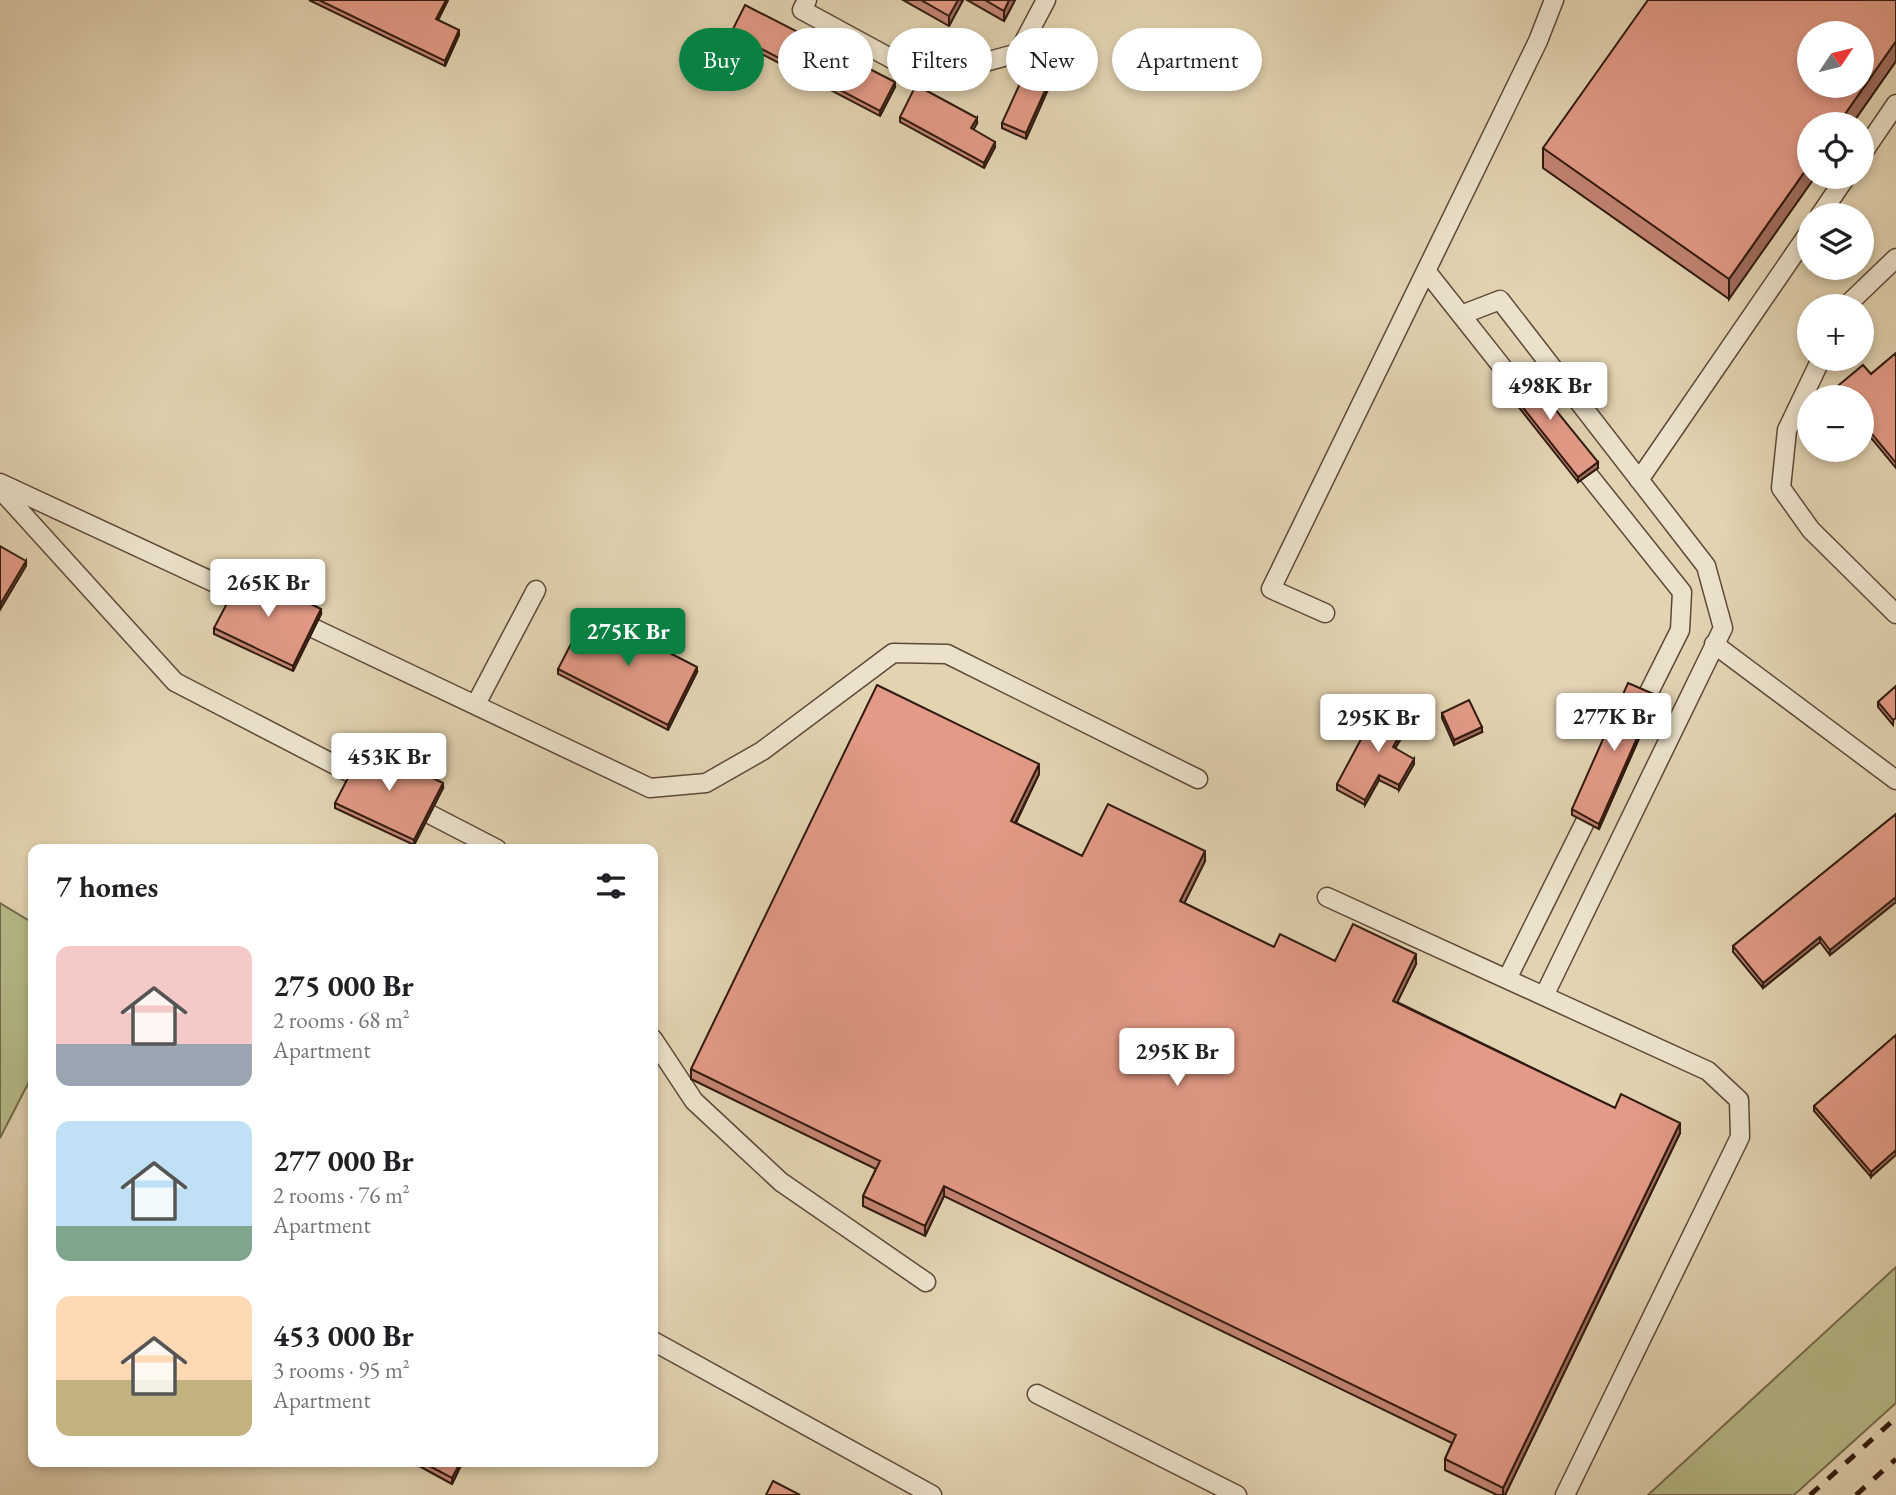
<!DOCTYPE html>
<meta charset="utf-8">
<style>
:root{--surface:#fff;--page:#f6f6f6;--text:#202124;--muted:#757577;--accent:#0b8043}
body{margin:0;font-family:"EB Garamond",serif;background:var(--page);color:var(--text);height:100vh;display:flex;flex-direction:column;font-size:26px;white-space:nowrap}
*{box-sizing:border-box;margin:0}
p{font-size:23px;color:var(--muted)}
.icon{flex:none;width:38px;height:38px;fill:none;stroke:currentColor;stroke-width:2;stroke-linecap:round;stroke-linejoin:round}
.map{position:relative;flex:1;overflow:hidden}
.sheet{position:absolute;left:28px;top:844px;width:630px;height:623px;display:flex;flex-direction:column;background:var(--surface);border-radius:14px;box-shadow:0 4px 10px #0003}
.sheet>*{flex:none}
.guide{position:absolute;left:679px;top:28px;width:665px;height:63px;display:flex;gap:14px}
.needle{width:46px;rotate:55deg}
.tools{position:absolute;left:1797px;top:21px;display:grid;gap:14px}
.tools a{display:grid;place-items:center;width:77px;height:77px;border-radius:50%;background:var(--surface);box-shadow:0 4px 10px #0003;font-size:35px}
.price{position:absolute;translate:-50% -60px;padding:0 16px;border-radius:7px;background:#fff;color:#222;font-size:23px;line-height:46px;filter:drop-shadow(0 2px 4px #0008)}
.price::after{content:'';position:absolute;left:50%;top:42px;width:21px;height:16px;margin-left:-10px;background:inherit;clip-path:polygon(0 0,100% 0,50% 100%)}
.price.on{background:var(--accent);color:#fff}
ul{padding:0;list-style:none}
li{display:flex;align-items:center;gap:21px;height:175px;padding:0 28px}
li span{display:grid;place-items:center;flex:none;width:196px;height:140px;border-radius:14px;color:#555}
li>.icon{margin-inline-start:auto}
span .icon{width:84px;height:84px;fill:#fffc;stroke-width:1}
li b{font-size:30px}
h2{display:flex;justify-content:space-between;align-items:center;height:84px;padding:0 28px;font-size:30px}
.tag{padding:0 24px;border-radius:32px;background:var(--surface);box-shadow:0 4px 10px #0003;font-size:24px;line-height:63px}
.tag.on{background:var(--accent);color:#fff}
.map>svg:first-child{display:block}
.green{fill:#b6bb89;stroke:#746b4c;stroke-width:2}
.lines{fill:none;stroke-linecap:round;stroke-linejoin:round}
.lane-casing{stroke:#5d4938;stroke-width:21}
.lane{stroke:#ece2cc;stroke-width:18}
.rail{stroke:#311b0f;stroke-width:5;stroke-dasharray:12 12;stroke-linecap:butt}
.wall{fill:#c38473;stroke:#311b0f;stroke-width:2}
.shaded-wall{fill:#9f6c5e;stroke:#311b0f;stroke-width:2}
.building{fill:#e39a86;stroke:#311b0f;stroke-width:2;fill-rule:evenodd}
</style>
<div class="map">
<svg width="1896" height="1495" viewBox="0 0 1896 1495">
<rect width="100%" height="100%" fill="#e2d3b1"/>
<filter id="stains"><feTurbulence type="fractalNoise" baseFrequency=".00286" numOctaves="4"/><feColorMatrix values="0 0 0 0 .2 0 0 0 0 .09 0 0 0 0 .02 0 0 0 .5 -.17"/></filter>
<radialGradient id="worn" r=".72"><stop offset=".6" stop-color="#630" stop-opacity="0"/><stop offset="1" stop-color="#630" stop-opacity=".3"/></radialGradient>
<!-- green -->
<path class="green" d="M0,903L33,923V1074L0,1138Z
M1896,1267V1403L1794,1495H1648Z"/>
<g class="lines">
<defs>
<path id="lane" d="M807,0L802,10L927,78L1018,53L1046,0
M1862,154L1896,104
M1820,215L1846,177
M1427,272L1522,392
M1846,306L1896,258
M1461,315L1500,300L1706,566L1723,628L1544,996
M1821,359L1787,430L1781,488L1811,530L1896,614
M1575,458L1682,592L1680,630L1639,712
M1639,480L1810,231
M0,483L254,601
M0,489L175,682L370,783
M1325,613L1271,589L1538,41L1554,0
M292,618L650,788L706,783L762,751L893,653L947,654L1198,779
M1714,644L1896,780
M476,704L536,590
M410,804L497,849
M1327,897L1708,1071L1739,1100L1740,1137L1565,1495
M1507,979L1596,800
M653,1039L694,1101L781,1182L926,1282
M653,1341L932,1495
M1037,1394L1237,1495"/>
</defs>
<!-- lane casing -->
<use href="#lane" class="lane-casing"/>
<!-- lane -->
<use href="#lane" class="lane"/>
<!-- rail -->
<path class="rail" d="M1810,1495L1896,1418
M1856,1495L1896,1459"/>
</g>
<!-- wall -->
<path class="wall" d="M309,0H448L438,20L459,35L445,66Z
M903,0H963L949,26Z
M967,0H1015L1004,21Z
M1896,0V61L1852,124H1810L1729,299L1543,168V148Z
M731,33L895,87L880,116L731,38Z
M1061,60L1026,139L1002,128V123Z
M900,117L977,123L973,130L995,147L984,168L900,122Z
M1896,353V468L1862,427V397H1837L1834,394V389L1871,374Z
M1502,381L1598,468L1578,482L1502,386Z
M321,614L293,671L214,634V628Z
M558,669L697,672L668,730L558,674Z
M1896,686L1893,725L1878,707V702Z
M1656,700L1599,829L1572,815V809Z
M1442,713L1482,732L1454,745L1442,718Z
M1411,722L1395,748L1414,764L1399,790L1379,780L1365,805L1337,790V784Z
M1039,774L1016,823L1082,856L1205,861L1184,903L1274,947L1335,961L1416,964L1397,1002L1615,1108L1680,1133L1505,1495H1497L1445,1470V1459L1452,1443L944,1196L925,1236L863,1206V1196L876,1169L691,1079V1069Z
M443,788L414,845L335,808V803Z
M1896,814V902L1830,955L1820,942L1763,988L1733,952V946Z
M1896,1035L1871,1177L1814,1111V1106Z
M410,1461H463L452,1484Z"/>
<!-- shaded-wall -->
<path class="shaded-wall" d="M446,0H448L436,24V19Z
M958,0H963L949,26V16Z
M1009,0H1015L1004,21V11Z
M459,30V35L445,66V61Z
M1896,41V61L1852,124H1838Z
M1061,55V60L1026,139V133Z
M895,82V87L880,116V111Z
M977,118V123L971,134V128Z
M995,142V147L984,168V163Z
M1810,164V177H1815L1729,299V279Z
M1598,462V468L1578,482V477Z
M26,561V566L1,608V603Z
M321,609V614L293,671V666Z
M697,667V672L668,730V725Z
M1656,695V700L1599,829V824Z
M1411,717V722L1393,752V747Z
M1482,727V732L1454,745V740Z
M1414,759V764L1399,790V785Z
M1039,764V774L1011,831V821Z
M1379,775V780L1365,805V800Z
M443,783V788L414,845V840Z
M1205,851V861L1180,912V901Z
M1896,897V902L1830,955V950Z
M1820,937V942L1763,988V983Z
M1416,954V964L1393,1011V1001Z
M1680,1123V1133L1505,1495H1503V1488Z
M1896,1150V1155L1871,1177V1172Z
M944,1186V1196L925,1236V1226Z
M461,1461H463L452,1484V1478Z"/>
<!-- building -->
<path class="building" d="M319,0H446L436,19L459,30L445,61Z
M921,0H958L949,16Z
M985,0H1009L1004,11Z
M1648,0H1896V41L1838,124H1810V164L1729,279L1543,148ZM1810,33H1862V86H1810Z
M745,5L895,82L880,111L731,33Z
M1038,44L1061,55L1026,133L1002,123Z
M916,85L977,118L971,128L995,142L984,163L900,117Z
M1896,353V463L1862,422V397H1841L1834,389L1863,365L1871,374Z
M1520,366L1598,462L1578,477L1502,381Z
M0,546L26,561L1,603L0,602Z
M244,571L321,609L293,666L214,628Z
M588,611L697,667L668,725L558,669Z
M1628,683L1656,695L1599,824L1572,809Z
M877,685L1039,764L1011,821L1082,856L1108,804L1205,851L1180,901L1274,947L1280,934L1335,961L1353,924L1416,954L1393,1001L1615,1108L1621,1094L1680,1123L1503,1488L1445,1459L1456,1435L944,1186L925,1226L863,1196L880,1161L691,1069Z
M1896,686V718L1893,720L1878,702Z
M1469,700L1482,727L1454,740L1442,713Z
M1381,702L1411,717L1393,747L1414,759L1399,785L1379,775L1365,800L1337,784Z
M365,745L443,783L414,840L335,803Z
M1896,814V897L1830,950L1820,937L1763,983L1733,946Z
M1896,1035V1150L1871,1172L1814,1106Z
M420,1461H461L452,1478Z
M773,1481L800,1495H766Z"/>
<rect width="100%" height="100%" filter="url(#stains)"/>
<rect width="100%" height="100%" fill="url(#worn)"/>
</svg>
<div class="tools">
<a><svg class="needle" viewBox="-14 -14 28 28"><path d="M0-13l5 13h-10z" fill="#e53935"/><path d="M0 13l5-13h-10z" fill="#757577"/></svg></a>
<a><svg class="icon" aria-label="locate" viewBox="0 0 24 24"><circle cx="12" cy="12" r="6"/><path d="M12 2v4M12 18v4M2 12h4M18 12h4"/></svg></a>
<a><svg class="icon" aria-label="layers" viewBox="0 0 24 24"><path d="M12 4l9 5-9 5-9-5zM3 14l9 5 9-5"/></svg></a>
<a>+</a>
<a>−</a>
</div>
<b class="price" style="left:1550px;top:422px">498K Br</b>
<b class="price" style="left:268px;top:619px">265K Br</b>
<b class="price on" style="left:628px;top:668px">275K Br</b>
<b class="price" style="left:1614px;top:753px">277K Br</b>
<b class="price" style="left:1378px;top:754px">295K Br</b>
<b class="price" style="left:389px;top:793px">453K Br</b>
<b class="price" style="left:1177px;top:1088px">295K Br</b>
<div class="guide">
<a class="tag on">Buy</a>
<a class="tag">Rent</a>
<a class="tag">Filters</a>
<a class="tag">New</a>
<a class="tag">Apartment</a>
</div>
<section class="sheet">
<h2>7 homes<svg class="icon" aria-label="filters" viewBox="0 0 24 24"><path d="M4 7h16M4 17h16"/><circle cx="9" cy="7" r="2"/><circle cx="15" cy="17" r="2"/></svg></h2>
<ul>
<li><span style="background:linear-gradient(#f6c9c9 70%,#9aa5b1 0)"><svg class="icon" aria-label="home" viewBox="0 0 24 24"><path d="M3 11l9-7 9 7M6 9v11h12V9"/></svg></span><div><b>275 000 Br</b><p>2 rooms · 68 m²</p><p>Apartment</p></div></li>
<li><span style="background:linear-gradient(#bfe0f5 75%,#7fa58c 0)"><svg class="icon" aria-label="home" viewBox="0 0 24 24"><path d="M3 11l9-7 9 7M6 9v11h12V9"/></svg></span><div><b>277 000 Br</b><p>2 rooms · 76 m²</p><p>Apartment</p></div></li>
<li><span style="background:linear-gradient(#ffd9b3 60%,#c2b280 0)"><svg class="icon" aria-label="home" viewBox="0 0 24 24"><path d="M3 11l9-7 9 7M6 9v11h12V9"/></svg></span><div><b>453 000 Br</b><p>3 rooms · 95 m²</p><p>Apartment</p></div></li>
</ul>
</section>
</div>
